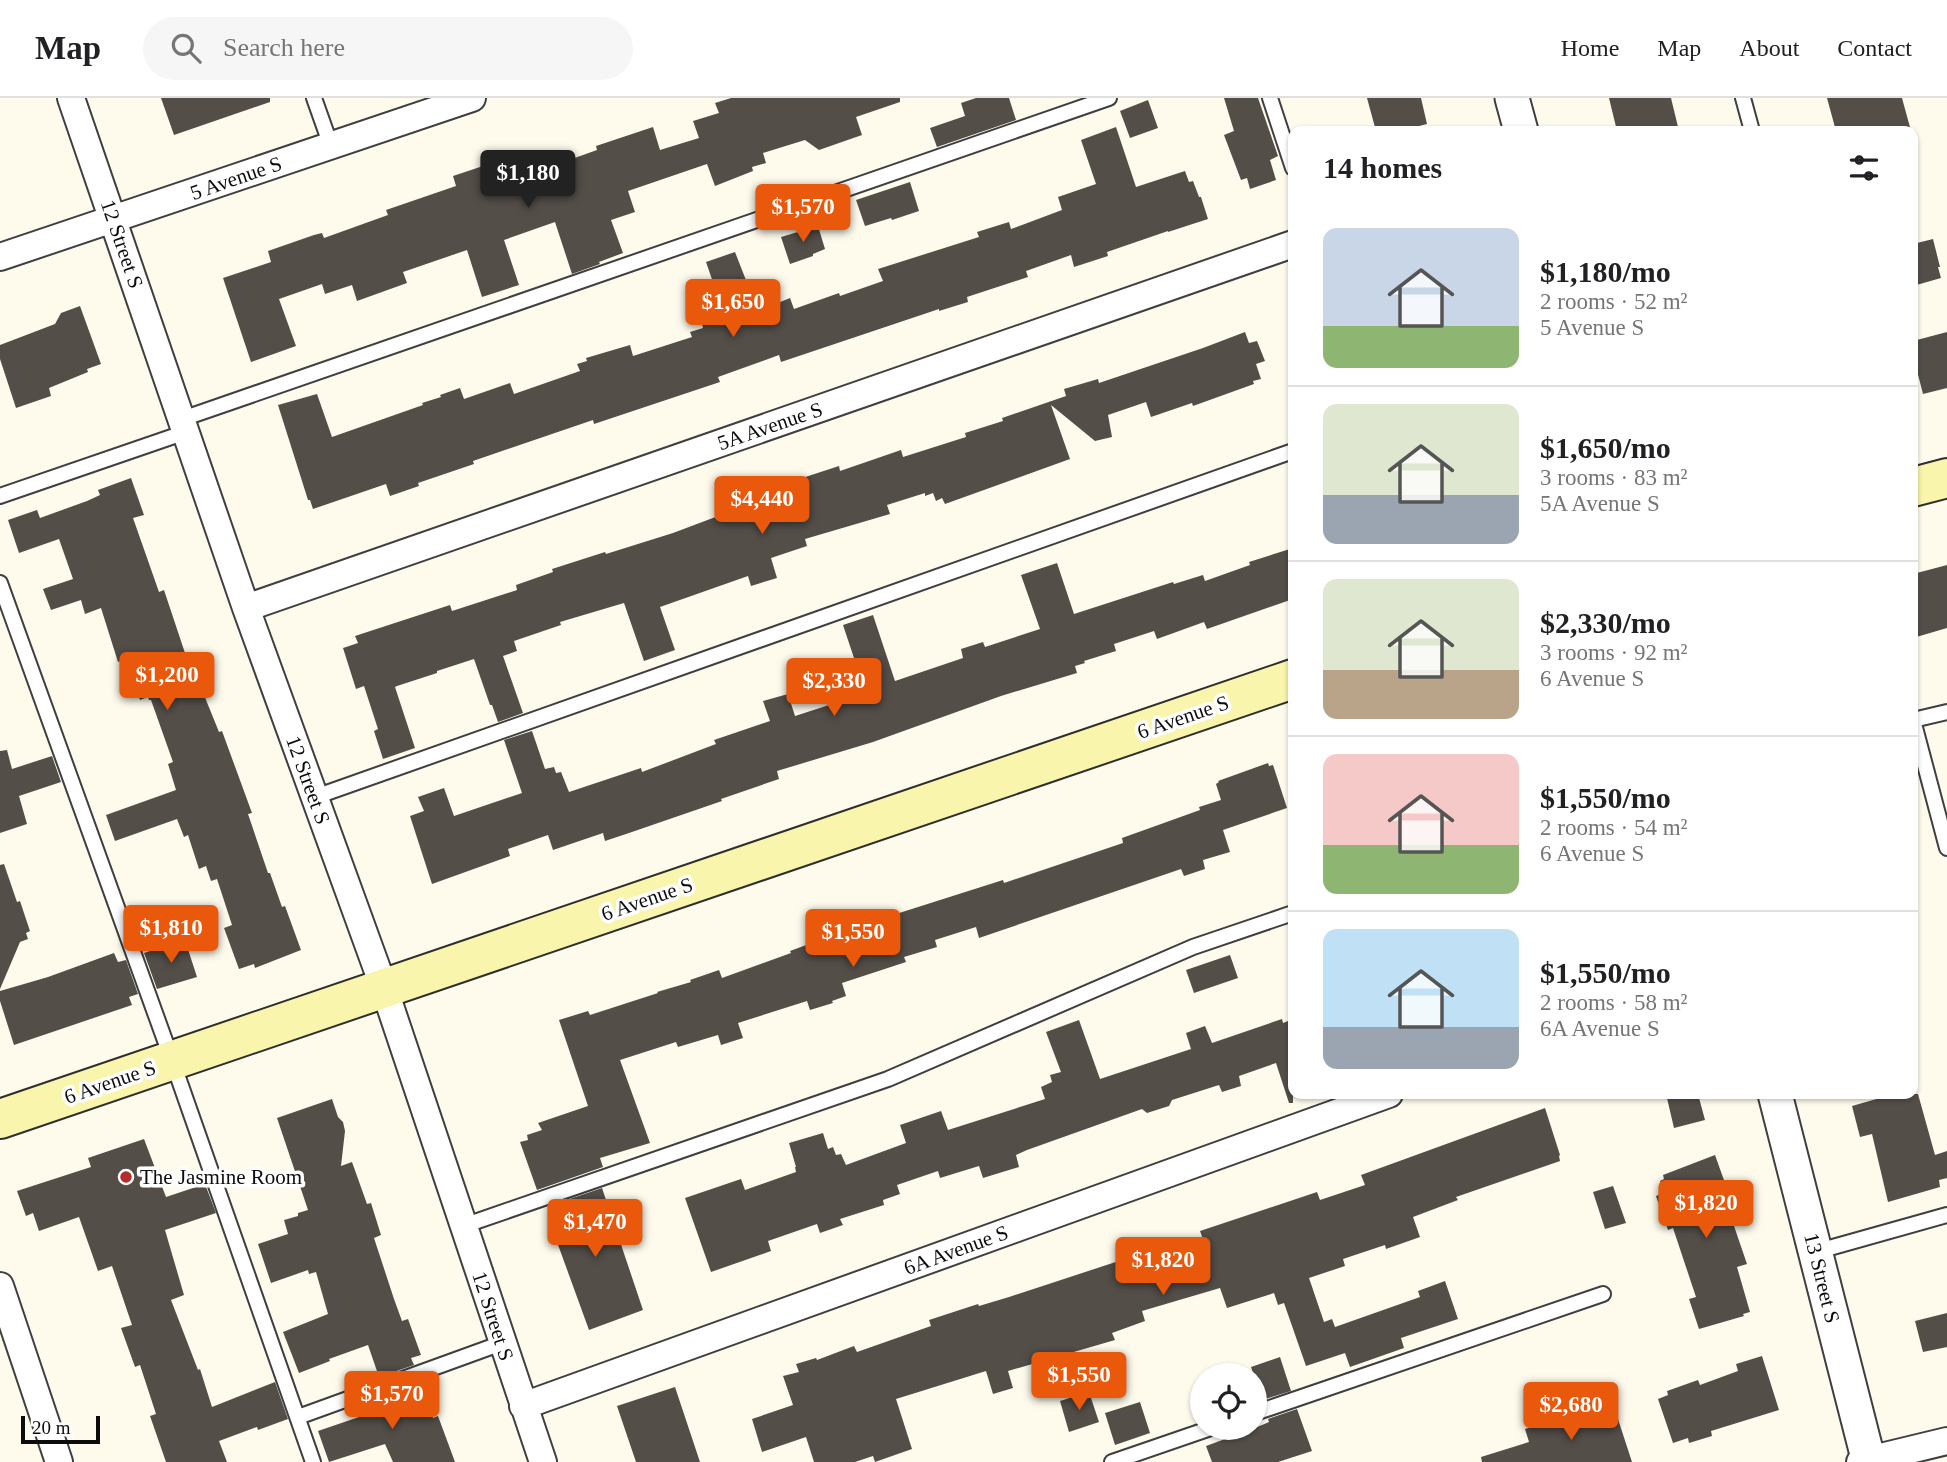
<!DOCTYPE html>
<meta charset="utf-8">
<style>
:root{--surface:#fff;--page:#f6f6f6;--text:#202124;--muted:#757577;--line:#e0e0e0;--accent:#ea580c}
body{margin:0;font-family:Georgia,serif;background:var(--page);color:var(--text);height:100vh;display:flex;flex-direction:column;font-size:26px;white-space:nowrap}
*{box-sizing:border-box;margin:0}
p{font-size:23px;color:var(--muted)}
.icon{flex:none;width:38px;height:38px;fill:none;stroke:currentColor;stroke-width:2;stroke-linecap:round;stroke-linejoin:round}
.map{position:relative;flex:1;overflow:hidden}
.sheet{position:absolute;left:1288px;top:28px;width:630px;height:973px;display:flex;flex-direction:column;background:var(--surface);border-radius:14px;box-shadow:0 2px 5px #0004}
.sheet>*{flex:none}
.buttons{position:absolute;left:1190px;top:1265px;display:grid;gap:14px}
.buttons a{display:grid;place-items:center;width:77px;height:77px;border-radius:50%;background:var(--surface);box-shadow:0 2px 5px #0004;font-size:35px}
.scale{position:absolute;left:21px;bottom:18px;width:79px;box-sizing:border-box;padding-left:7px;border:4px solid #0c0c0c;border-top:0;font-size:19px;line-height:24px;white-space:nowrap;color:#0c0c0c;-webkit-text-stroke:5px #fff;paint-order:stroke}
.price{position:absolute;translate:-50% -60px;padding:0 16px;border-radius:7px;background:var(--accent);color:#fff;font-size:23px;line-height:46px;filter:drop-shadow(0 2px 4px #0008)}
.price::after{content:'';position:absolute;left:50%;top:42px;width:21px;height:16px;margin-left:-10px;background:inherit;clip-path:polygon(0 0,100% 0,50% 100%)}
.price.on{background:#222;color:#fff}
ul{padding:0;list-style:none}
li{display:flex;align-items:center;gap:21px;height:175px;padding:0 35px}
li+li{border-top:2px solid var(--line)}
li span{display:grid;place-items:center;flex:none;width:196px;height:140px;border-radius:14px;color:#555}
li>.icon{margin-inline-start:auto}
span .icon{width:84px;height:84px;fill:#fffc;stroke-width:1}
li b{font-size:30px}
h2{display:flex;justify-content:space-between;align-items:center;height:84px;padding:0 35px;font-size:30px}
header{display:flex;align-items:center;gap:42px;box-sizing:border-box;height:98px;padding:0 35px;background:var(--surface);border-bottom:2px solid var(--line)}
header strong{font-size:33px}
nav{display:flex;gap:38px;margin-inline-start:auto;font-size:24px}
.search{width:490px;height:63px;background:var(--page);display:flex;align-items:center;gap:18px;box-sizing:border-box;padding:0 24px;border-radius:38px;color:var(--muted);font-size:26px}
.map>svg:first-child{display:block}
.building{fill:#544e49}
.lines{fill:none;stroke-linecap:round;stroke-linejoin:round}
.service-casing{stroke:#3f3f3f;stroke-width:18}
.minor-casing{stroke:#3f3f3f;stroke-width:30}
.tertiary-casing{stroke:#3f3f3f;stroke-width:37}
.secondary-casing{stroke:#2e2e2e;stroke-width:42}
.service{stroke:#fff;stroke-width:14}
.minor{stroke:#fff;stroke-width:26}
.tertiary{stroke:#fff;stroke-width:33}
.secondary{stroke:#f9f5ac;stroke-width:38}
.poi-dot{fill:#b22f2e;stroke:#fff;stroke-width:2.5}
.labels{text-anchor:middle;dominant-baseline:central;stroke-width:7;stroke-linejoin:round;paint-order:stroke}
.street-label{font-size:21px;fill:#0c0c0c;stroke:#fff}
.poi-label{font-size:21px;fill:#0c0c0c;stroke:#fff;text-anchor:start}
</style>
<header>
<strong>Map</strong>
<div class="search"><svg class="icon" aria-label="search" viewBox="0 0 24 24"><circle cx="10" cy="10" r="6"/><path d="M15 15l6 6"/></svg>Search here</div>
<nav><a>Home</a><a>Map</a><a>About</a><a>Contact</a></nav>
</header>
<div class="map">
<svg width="1947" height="1364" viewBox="0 0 1947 1364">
<rect width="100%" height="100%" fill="#fefbed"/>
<!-- building -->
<path class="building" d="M161,0H270V4L174,37Z
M731,0H900V4L856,19L862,37L819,52L805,42L763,55L766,65L752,69L753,73L715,88L707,66L628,93L635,114L611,122L623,155L599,164L600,166L572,176L555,124L504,142L519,187L482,199L467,152L403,174L407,185L357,203L352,187L325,196L322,186L279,201L296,248L251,264L223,180L271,164L268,153L314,137L322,135L324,140L388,117L386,112L456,88L453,78L492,65L497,83L540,69L541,72L597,52L596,48L653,29L660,52L699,40L693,23L719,15L715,5Z
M976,0H1009L1016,22L937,49L930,30L965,18L961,5Z
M1224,0H1258L1278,58L1270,62L1276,82L1250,91L1247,80L1241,82L1224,37L1234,33Z
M1367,0H1421L1427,26L1399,33H1376Z
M1609,0H1671L1679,33H1617Z
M1827,0H1902L1911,33H1836Z
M1148,2L1158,30L1130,40L1120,13Z
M1116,29L1136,89L1185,73L1189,84L1193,83L1199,99H1201L1208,121L1168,134V133L1107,154L1108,158L1074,169L1071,157L1026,173L1028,179L967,199L968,204L939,213V211L781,264L779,257L718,279L720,284L594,326L593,322L473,363L474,366L418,385L419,388L390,398L386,386L313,411L310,402H308L278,307L317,296L332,339L423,307L422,305L441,299L440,297L460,290L464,301L510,285L514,296L580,273L577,266L587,263L586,260L630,247L633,258L692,239L690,234L703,230L702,226L725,219L706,164L735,154L758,213L790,200L794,211L839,195L840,198L883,183L878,171L979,139L977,134L1009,124L1011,131L1062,112L1058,99L1096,86L1081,42Z
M910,84L919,113L892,122L891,120L865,128L856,102Z
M818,128L825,151L813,156V158L790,166L781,139Z
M1933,141L1940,169H1938L1941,180L1913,188V146Z
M80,208L101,266L87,271L88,274L49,290L51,298L16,310L0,261V247L55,226L61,215Z
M1245,234L1249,245L1257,243L1265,263L1256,266L1261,281L1253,283L1254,286L1193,308L1192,305L1151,319L1146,304L1108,317L1112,339L1095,343L1051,307L1070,361L945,406L942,400L936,403L933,395L925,398V395L887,407L890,416L805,441L807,448L771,460L777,480L751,488L748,478L660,509L675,552L644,563L624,505L560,524L561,527L514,543L517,553L503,558L523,615L498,624L492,607H490L474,561L437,573V575L397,588L395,589L415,650L383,661L374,633L378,631L364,588L356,591L343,550L358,545L355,538L450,507L452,513L517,492L516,487L553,474L552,471L605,454L606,456L673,435L758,403L760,401L757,393L786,382L787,385L839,368L840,373L901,352L903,359L966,339L965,335L1003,323L1002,320L1066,298L1064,291L1098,281L1099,285L1203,250Z
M1947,234V290L1923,296L1913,257V243Z
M131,380L144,417L133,420L159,494L164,492L187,561L189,560L219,634L222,633L252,715L248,716L268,775H270L282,809L285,808L301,852L255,870L254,866L239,871L224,830L232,827L217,781L211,783L206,768L199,771L188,737L184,739L177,721L115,743L106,717L176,692L168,666L173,664L151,602H149L148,599L140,602L126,561L118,564L101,510L85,516L81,502L51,512L43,491L73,481L59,441L19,455L8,422L37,412L40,420L87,403L100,397L98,392Z
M1293,450V501L1207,531L1204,524L1157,541L1154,533L1114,546L1116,553L1084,563L1085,565L1075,568L1077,575L1001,598L873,644L777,673L779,681L721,701L722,703L629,735L605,743L603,735L553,752L548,737L508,751L510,758L432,786L410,718L424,713L418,699L444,690L454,718L522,695L504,642L532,633L545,671L554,669L556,675L561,674L569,694L641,670L642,674L716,646L714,642L770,623L763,603L788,596L795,618L857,598L856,596L865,593L843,527L873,517L895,583L963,560L961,551L983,544L985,549L1040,531L1021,477L1057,465L1074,516L1173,484L1174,486L1203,477L1205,483L1250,467L1249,464Z
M1947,467V530L1913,540V476Z
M7,652L12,671L52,658L61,684L19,698L27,726L0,735V653Z
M1268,665L1269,668L1273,667L1287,710L1223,732L1230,754L1203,762L1205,771L1184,778L1181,771L979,840L976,829L935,842L937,849L904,859L906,864L842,885L846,898L832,903L833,905L810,912L807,903L738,925L743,940L721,947L718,937L678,949L676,944L620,962L650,1045L600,1060L603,1069L537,1092L520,1044L528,1042L527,1037L542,1032L538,1025L588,1008L559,922L588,913L590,917L658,895L657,894L691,884L690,882L719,872L722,880L791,855L790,853L852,830L1003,782L1004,785L1123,745L1122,740L1200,712L1199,709L1221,702L1216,686L1219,684L1218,683Z
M4,766L17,804L20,803L30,833L26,835L28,841L20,844L0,891V767Z
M185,842L197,879L157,891L144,855Z
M114,855L118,864L126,862L138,896L129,899L132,907L14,947L0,903V893L48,879Z
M1230,857L1238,880L1194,895L1186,872Z
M1282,921L1283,925L1293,921V1005H1289L1276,965L1239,978L1241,988L1222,994L1219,987L1172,1002L1169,1008L1147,1015L1142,1011L1027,1052L1016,1057L1019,1069L983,1080L979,1068L940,1080L938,1073L897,1087L900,1096L883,1102L884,1107L840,1121L843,1127L820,1135L817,1126L768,1143L771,1153L711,1174L685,1100L741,1081L745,1092L796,1074L795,1069H796L789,1045L823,1035L828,1051L833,1049L836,1057L841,1056L846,1067L906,1045L900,1027L941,1013L948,1032L1045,1001L1041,989L1052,984L1050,977L1061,974L1046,934L1079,922L1100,981L1191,951L1186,935L1205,928L1212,945Z
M1666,996H1698L1705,1022L1674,1030Z
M1894,996H1918L1935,1057L1947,1053V1080L1939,1082L1940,1089L1888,1104L1872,1036L1860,1039L1852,1008Z
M332,1001L338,1019L343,1024L345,1033L341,1068L352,1064L367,1106L371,1105L381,1137L374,1140L394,1201L402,1223L408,1221L421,1257L411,1260L414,1267L379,1279L368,1247L329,1261L330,1263L299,1275L283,1234L328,1216L316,1174L309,1176L308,1172L271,1185L258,1146L288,1136L284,1122L298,1118V1115L308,1112L277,1020Z
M1545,1010L1560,1057L1559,1058L1560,1063L1456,1099L1458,1102L1413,1119L1420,1139L1386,1151L1385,1147L1343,1161L1345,1168L1309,1180L1324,1224L1332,1221L1335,1229L1420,1199L1418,1193L1445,1183L1458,1221L1401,1240L1404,1250L1350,1269L1345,1255L1306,1268L1284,1205L1278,1207L1274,1195L1227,1210L1220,1190L1142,1213L1145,1223L1112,1235L1115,1242L1008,1273L1013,1290L993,1296L986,1273L896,1301L912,1351L875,1364L873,1358L855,1364H814L806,1339L762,1354L752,1321L793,1307L783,1278L799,1274L796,1266L816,1260L817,1262L854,1248L857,1254L931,1228L929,1222L978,1206L979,1208L1009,1199L1137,1157L1141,1169L1180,1157L1179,1153L1204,1144L1200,1133L1317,1094L1320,1102L1365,1087L1361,1077Z
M144,1041L166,1099L205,1086L216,1115L165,1132L184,1197L171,1202L198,1272L200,1271L212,1309L275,1284L288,1321L258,1332L257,1329L219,1343L227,1364H166L150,1318L156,1316L140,1267L135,1269L121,1230L132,1227L112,1168L98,1173L79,1119L39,1133L33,1115L26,1118L17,1093L91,1069L88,1060Z
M1715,1057L1725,1085L1720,1087L1747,1166L1737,1169L1750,1214L1743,1216L1744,1218L1699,1231L1689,1201L1696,1199L1673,1130L1668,1132L1656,1098L1664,1095L1660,1083L1664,1081L1663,1077Z
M1613,1088L1626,1125L1605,1131L1593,1094Z
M602,1090L643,1212L589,1232L553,1133L557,1131L549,1108Z
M1947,1215V1249L1923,1254L1915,1223Z
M1762,1258L1779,1312L1711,1333L1712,1338L1689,1345L1688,1340L1673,1345L1658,1301L1668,1297L1667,1293L1698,1282L1700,1287L1738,1273L1736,1266Z
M1280,1259L1291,1293L1262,1302L1251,1269Z
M420,1285L433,1320L438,1318L455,1364H393L385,1346L329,1364L318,1333L359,1319L358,1315L388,1304L385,1298Z
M675,1289L700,1364H636L617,1308Z
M1089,1294L1099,1324L1069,1334L1060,1303Z
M1140,1304L1150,1335L1115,1347L1105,1315Z
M1611,1309L1613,1316L1616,1315L1632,1364H1482L1481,1359L1529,1344L1525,1331L1560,1320L1562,1325Z
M1297,1311L1312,1353L1278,1364H1212L1206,1348L1255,1330L1269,1324L1268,1321Z"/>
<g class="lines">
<defs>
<path id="service" d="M314,0L331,48
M1270,0L1293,70
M1743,0L1752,33
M182,321L1109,0
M0,398L186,334
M0,485L172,962L313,1364
M1913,622L1947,750
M1913,622L1947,614
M315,699L1293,353
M463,1128L888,981L1193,849L1293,815
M1815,1154L1947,1117
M1255,1315L1603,1196
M298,1319L502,1245
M1112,1364L1211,1330"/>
<path id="minor" d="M71,0L246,510L384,890L543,1364
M0,159L472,0
M246,510L1293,146
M0,1188L59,1364
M523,1308L1389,996
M1860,1364L1947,1343"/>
<path id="tertiary" d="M1512,0L1521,33
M1775,996L1869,1364"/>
<path id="secondary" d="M1913,389L1947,380
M0,1021L1293,581"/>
</defs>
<!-- service casing -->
<use href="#service" class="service-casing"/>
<!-- minor casing -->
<use href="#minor" class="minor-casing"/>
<!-- tertiary casing -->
<use href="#tertiary" class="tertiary-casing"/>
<!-- secondary casing -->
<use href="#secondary" class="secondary-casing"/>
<!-- service -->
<use href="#service" class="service"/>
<!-- minor -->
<use href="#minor" class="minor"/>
<!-- tertiary -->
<use href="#tertiary" class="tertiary"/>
<!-- secondary -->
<use href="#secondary" class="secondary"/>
</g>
<!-- markers -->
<circle class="poi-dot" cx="126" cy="1079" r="7"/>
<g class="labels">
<!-- street labels -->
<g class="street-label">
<text transform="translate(236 80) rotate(-19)">5 Avenue S</text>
<text transform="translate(122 146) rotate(71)">12 Street S</text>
<text transform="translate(770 328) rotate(-19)">5A Avenue S</text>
<text transform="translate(1183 619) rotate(-19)">6 Avenue S</text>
<text transform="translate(308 682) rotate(70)">12 Street S</text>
<text transform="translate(647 801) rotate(-19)">6 Avenue S</text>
<text transform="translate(110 984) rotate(-19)">6 Avenue S</text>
<text transform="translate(956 1152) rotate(-20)">6A Avenue S</text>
<text transform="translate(1822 1180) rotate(76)">13 Street S</text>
<text transform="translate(493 1218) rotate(72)">12 Street S</text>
</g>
<!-- poi labels -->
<g class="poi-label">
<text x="140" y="1079">The Jasmine Room</text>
</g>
</g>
</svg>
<div class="buttons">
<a><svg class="icon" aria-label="locate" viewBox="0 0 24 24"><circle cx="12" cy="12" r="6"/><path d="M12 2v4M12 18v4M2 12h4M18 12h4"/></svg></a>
</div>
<div class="scale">20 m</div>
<b class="price on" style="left:528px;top:112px">$1,180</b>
<b class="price" style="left:803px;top:146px">$1,570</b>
<b class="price" style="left:733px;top:241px">$1,650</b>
<b class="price" style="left:762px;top:438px">$4,440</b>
<b class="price" style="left:167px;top:614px">$1,200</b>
<b class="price" style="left:834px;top:620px">$2,330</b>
<b class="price" style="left:171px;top:867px">$1,810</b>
<b class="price" style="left:853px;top:871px">$1,550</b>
<b class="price" style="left:1706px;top:1142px">$1,820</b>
<b class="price" style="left:595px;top:1161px">$1,470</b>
<b class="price" style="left:1163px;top:1199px">$1,820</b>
<b class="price" style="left:1079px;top:1314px">$1,550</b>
<b class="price" style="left:392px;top:1333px">$1,570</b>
<b class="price" style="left:1571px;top:1344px">$2,680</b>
<section class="sheet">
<h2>14 homes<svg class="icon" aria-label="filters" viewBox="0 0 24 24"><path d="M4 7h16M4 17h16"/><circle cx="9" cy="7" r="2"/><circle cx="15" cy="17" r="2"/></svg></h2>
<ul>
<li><span style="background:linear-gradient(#c9d6e8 70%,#8fb573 0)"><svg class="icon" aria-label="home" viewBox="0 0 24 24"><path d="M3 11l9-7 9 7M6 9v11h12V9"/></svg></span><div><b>$1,180/mo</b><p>2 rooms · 52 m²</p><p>5 Avenue S</p></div></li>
<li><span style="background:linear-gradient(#dfe7d0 65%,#9aa5b1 0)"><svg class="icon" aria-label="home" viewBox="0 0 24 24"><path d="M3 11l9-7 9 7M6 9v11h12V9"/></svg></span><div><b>$1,650/mo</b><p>3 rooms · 83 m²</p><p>5A Avenue S</p></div></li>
<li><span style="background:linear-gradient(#dfe7d0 65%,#b9a48a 0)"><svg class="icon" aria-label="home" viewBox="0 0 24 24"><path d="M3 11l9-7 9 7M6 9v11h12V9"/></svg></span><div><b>$2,330/mo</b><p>3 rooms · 92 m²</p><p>6 Avenue S</p></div></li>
<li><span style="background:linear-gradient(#f6c9c9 65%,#8fb573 0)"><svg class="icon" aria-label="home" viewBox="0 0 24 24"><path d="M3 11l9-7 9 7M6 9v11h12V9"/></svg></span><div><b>$1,550/mo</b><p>2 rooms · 54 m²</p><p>6 Avenue S</p></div></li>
<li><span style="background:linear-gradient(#bfe0f5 70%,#9aa5b1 0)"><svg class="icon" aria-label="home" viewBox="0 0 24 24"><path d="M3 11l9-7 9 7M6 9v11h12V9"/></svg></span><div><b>$1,550/mo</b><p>2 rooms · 58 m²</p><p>6A Avenue S</p></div></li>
</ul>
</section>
</div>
